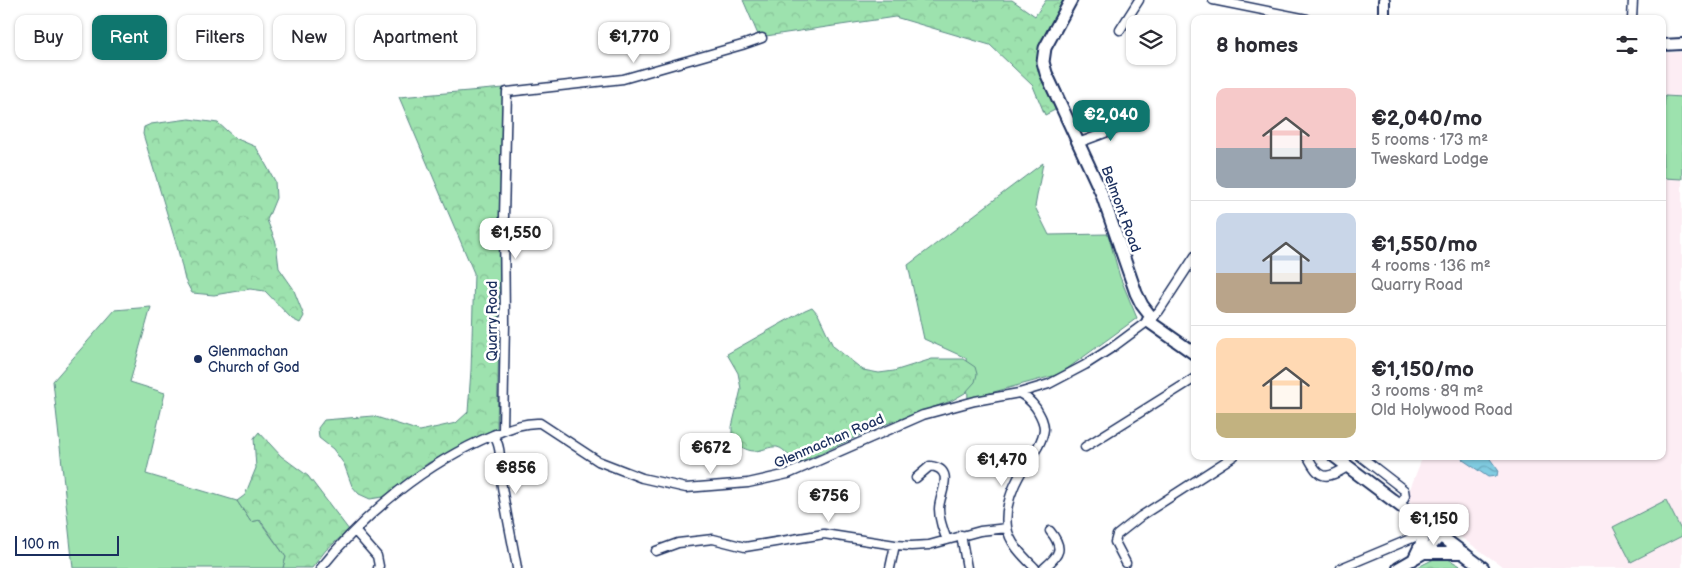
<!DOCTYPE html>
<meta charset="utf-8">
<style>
:root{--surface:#fff;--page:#f7f7f7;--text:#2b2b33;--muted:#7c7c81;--line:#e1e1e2;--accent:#0f766e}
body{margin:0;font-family:"Balsamiq Sans",sans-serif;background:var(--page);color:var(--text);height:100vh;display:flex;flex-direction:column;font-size:19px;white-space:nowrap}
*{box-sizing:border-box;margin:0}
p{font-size:16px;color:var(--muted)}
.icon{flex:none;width:28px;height:28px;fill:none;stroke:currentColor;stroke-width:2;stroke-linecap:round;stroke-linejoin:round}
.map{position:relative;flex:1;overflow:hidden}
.drawer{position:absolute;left:1191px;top:15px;width:475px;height:445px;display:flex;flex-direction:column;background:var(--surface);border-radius:10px;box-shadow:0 1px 4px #0004}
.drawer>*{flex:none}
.guide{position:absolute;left:15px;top:15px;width:475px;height:45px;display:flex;gap:10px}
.buttons{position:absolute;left:1126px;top:15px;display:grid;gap:10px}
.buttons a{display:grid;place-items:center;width:50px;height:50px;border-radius:10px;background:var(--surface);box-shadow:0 1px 4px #0004;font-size:25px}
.scale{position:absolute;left:15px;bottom:12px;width:104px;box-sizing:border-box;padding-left:5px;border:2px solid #1b2f5e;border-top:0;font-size:14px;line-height:18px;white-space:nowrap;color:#1b2f5e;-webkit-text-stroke:4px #fff;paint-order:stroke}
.price{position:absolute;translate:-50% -42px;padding:0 11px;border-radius:10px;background:#fff;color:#222;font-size:16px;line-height:32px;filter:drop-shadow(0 1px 2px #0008)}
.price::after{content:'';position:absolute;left:50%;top:30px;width:15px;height:11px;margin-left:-8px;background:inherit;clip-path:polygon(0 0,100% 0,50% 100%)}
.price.active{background:var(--accent);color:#fff}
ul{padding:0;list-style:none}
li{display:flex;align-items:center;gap:15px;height:125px;padding:0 25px}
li+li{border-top:1px solid var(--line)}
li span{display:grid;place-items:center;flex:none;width:140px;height:100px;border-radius:10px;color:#555}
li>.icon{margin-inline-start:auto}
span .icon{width:60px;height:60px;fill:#fffc;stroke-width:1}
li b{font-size:21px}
h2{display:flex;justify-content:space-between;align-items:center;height:60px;padding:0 25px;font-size:21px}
.chip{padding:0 18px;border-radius:10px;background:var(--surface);box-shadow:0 1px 4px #0004;font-size:18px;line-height:45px}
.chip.active{background:var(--accent);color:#fff}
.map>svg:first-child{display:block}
.built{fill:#fdedf4}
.green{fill:#9de2ae;stroke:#5c8886}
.forest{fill:url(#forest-crowns);stroke:#5c8886}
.water{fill:url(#water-waves);stroke:#588dad}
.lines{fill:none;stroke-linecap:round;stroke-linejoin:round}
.minor-casing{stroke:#1b2f5e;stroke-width:11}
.tertiary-casing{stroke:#1b2f5e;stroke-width:14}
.secondary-casing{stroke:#1b2f5e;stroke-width:15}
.minor{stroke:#fff;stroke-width:8}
.tertiary{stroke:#fff;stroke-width:10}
.secondary{stroke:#fff;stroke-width:11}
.poi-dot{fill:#1b2f5e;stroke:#fff;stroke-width:2}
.labels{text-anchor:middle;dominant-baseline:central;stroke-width:5;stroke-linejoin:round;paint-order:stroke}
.street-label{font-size:14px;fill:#1b2f5e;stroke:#fff}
.poi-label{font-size:14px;fill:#1b2f5e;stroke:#fff;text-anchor:start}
</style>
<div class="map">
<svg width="1682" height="568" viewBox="0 0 1682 568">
<defs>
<pattern id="forest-crowns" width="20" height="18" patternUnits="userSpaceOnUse" patternTransform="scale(1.25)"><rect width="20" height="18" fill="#9de2ae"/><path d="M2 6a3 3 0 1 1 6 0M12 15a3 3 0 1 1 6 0" fill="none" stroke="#87c298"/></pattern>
<pattern id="water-waves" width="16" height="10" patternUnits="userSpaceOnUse" patternTransform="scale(1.25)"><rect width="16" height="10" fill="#81cce1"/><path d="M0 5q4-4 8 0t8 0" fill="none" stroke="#69a6ba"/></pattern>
</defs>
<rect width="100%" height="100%" fill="#fff"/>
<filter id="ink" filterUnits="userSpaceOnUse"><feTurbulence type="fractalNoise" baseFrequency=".02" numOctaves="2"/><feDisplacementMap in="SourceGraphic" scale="10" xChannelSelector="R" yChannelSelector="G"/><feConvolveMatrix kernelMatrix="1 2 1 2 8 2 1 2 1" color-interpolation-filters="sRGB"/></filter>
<g filter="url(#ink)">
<!-- built -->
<path class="built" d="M1682,52V568H1505L1406,499L1423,456H1662V53Z"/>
<!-- green -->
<path class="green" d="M1665,96L1682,97V179L1663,178L1662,133Z
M1043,163L1035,207L1049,235L1108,234L1120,277L1137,318L1060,374L968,399L966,358L924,339L908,265Z
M151,307L130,382L165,393L146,474L237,501L251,522L259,520L286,557L283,568H73L53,381L115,310Z
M1666,500L1682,532V536L1631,562L1613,527Z"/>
<!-- forest -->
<path class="forest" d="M743,0H1012L1035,16L1046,0H1064L1039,50L1036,63L1057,109L1045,115L1033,86L990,45L895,17L759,37Z
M504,88L497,428L428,463L383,497L370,499L359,494L352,486L344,464L333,449L319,438L318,428L324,420L373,416L420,431L456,423L468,412L471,370L474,273L399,97Z
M189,119L218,123L235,138L256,147L275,181L276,198L267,220L276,243L279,268L293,288L304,316L300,323L292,319L265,291L250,289L214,295L192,293L185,280L178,250L143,134L144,127L151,124Z
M812,307L818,314L833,346L863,370L879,373L894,371L932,359H963L975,367L977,374L975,382L965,393L951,401L878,427L799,463C789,459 786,449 777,447C770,446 762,451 754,451C746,451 739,445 732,441V427L741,389L738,373L727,354L805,310Z
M259,432L281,456L308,476L349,530L326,550L312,568H283L286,557L260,520L251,522L237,501L245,495L256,468L254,438Z
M1438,557L1448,559L1464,568H1416Z"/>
<!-- water -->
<path class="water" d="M1460,456H1488L1498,470L1497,476L1488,477L1463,460Z"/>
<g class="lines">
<defs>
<path id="minor" d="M1213,0L1307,19
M1632,19L1633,0
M1120,30L1139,0
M1078,143L1137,121
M1152,318L1159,311L1195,256
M1019,393C1027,397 1031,401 1036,408C1040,415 1044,421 1044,429C1043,441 1034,453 1027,463C1015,481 1004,505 1007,527C1009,543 1024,557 1035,568
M503,430L505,323L504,217L507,92L623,79L742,45L762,38
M493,435C503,447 499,466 501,480C505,509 512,539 517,568
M1085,447L1195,378
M1360,456L1404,490L1405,496L1400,506
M1308,457C1320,480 1326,480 1347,467
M916,478L930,466C957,469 939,494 939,509C939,520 943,530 947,540
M355,531L377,556L379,566L378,568
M961,535L967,568
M656,551L678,543L713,539L745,547L824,534L895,545L911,546L929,545L980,531L1007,528
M1126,563L1115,542L1117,535L1141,516L1234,456
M321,568C366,512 426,463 493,435C508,429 523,422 540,423L598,461L642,478L686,488L748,483L788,474L923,415L975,401L1019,393L1049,384L1085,365L1113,347L1148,321
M890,568L895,545
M1044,568C1060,555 1064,548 1050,531
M1341,568L1415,537"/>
<path id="tertiary" d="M1384,19V0
M1662,45L1682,44
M1424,553H1464
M1413,560L1423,539L1425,524
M1398,568L1424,553L1441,536"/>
<path id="secondary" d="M1071,0L1045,48L1043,62L1046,73L1101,192L1136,293L1142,305L1152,318L1148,321L1195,354
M1334,456L1483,568"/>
</defs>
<!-- minor casing -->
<use href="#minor" class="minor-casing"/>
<!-- tertiary casing -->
<use href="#tertiary" class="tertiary-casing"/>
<!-- secondary casing -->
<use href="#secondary" class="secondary-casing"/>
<!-- minor -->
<use href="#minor" class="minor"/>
<!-- tertiary -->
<use href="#tertiary" class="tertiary"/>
<!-- secondary -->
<use href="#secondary" class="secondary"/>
</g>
</g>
<!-- markers -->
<circle class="poi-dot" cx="198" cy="359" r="5"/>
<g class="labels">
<!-- street labels -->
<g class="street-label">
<text transform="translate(1121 209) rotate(70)">Belmont Road</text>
<text transform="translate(492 321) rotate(-90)">Quarry Road</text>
<text transform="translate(829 441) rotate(-23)">Glenmachan Road</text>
</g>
<!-- poi labels -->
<g class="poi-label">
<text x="208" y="351">Glenmachan<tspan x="208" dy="16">Church of God</tspan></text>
</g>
</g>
</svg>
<div class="buttons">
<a><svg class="icon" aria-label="layers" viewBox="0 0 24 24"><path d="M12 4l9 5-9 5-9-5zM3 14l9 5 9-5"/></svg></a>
</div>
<div class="scale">100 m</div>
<b class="price" style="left:634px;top:64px">€1,770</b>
<b class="price active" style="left:1111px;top:142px">€2,040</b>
<b class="price" style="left:516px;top:260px">€1,550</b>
<b class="price" style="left:711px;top:475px">€672</b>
<b class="price" style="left:1002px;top:487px">€1,470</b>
<b class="price" style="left:516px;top:495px">€856</b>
<b class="price" style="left:829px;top:523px">€756</b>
<b class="price" style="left:1434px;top:546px">€1,150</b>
<div class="guide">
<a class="chip">Buy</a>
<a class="chip active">Rent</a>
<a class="chip">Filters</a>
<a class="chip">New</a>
<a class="chip">Apartment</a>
</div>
<section class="drawer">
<h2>8 homes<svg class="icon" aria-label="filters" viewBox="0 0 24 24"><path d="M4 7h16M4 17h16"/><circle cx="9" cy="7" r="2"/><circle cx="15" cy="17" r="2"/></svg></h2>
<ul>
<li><span style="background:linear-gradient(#f6c9c9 60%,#9aa5b1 0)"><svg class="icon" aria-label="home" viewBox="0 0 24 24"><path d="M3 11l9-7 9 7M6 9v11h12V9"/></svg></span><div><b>€2,040/mo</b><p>5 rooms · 173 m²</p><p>Tweskard Lodge</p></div></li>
<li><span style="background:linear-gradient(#c9d6e8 60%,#b9a48a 0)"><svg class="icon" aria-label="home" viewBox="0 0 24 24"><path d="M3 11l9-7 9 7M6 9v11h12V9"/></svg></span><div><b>€1,550/mo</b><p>4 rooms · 136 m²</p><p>Quarry Road</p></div></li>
<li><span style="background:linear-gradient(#ffd9b3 75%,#c2b280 0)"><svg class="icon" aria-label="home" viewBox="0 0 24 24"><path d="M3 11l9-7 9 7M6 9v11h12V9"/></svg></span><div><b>€1,150/mo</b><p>3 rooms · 89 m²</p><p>Old Holywood Road</p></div></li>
</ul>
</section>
</div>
